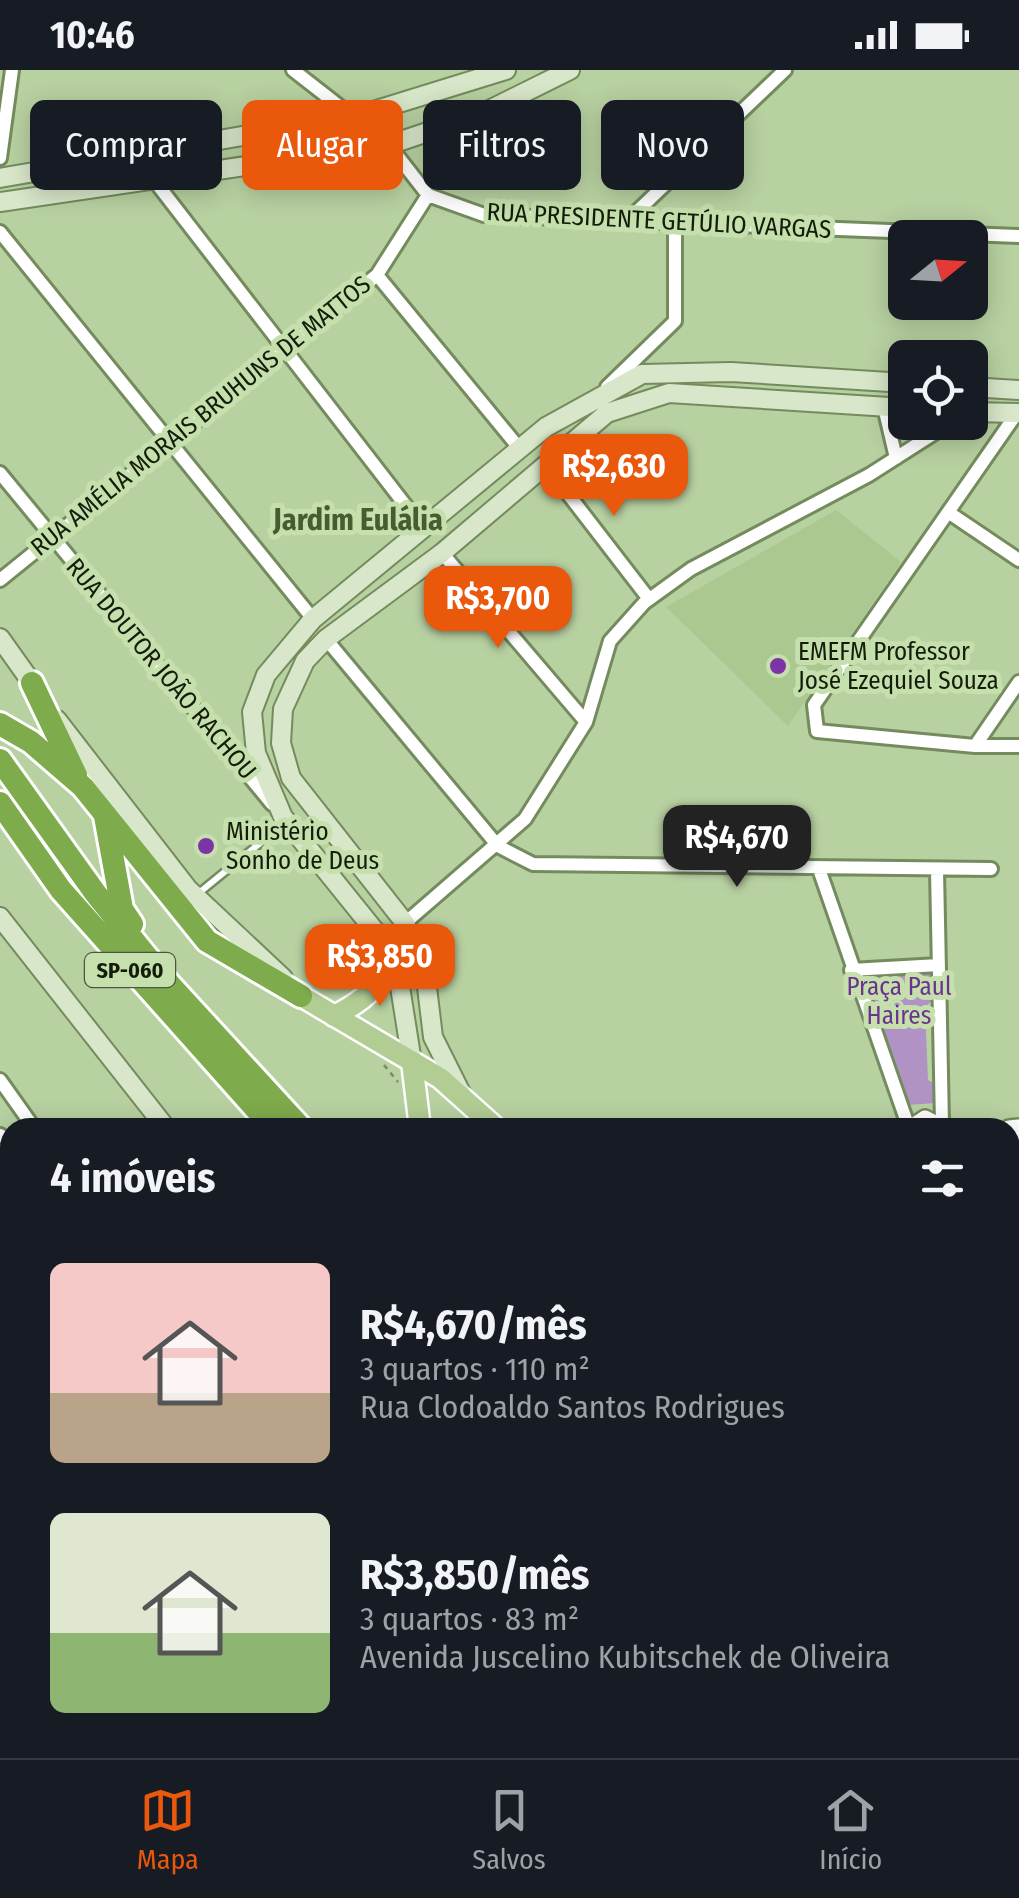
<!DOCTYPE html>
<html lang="pt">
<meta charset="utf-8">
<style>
:root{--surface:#171b24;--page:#20242c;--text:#f1f3f6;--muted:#9ea1a6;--line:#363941;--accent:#ea580c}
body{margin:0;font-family:"Fira Sans Condensed",sans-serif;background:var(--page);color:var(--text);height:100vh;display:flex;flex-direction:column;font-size:38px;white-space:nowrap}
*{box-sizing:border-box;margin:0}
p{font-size:32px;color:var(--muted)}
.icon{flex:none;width:55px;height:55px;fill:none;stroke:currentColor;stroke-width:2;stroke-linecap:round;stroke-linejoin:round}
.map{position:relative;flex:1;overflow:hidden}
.sheet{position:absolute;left:0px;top:1048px;width:1020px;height:642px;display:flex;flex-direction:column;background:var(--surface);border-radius:30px 30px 0 0;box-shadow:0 5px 25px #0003}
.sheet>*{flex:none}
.guide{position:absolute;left:30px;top:30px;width:960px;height:90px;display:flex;gap:20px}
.needle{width:65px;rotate:72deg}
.buttons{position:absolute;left:888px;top:150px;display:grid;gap:20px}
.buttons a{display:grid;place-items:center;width:100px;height:100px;border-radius:15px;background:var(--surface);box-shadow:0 5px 25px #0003;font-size:50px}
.price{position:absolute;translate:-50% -85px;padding:0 22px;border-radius:20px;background:var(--accent);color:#fff;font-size:32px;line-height:65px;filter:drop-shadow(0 2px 5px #0008)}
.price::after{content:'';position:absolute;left:50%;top:60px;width:30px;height:22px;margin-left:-15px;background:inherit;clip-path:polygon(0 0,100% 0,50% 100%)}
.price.active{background:#222;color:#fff}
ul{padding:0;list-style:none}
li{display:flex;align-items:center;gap:30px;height:250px;padding:0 50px}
li span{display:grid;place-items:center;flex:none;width:280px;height:200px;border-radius:15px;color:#555}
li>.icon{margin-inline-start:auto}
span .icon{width:120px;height:120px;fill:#fffc;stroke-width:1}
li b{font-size:42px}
h2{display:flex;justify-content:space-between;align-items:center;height:120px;padding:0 50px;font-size:42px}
.pill{padding:0 35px;border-radius:15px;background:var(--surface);box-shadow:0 5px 25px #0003;font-size:35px;line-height:90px}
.pill.active{background:var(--accent);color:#fff}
.status{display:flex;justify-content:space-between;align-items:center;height:70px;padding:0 50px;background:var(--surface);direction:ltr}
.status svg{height:28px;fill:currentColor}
.menu{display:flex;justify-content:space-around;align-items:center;height:140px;border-top:2px solid var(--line);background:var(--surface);font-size:28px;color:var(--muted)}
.menu a{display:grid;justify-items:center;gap:5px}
.menu .active{color:var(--accent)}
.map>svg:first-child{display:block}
.built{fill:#acc891}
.green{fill:#b092c5}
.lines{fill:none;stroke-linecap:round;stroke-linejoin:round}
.service-casing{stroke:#738b5d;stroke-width:11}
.minor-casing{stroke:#738b5d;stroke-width:18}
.tertiary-casing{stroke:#738b5d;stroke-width:20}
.secondary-casing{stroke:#738b5d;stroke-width:22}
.primary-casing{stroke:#fff;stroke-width:25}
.motorway-casing{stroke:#fff;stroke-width:28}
.path{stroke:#788b67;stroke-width:2.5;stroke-dasharray:5 5;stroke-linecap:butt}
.service{stroke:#fff;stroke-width:6}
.minor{stroke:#fff;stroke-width:12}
.tertiary{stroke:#fff;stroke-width:15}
.secondary{stroke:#d8e6c9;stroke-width:18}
.primary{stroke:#b2cd94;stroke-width:20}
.motorway{stroke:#7eab4c;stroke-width:22}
.poi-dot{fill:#7d34a7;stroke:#c5dfad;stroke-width:4}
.labels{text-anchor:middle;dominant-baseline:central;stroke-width:10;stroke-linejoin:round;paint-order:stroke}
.shield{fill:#c5dfad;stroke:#49573c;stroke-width:2.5}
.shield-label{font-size:22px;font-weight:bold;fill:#141d0b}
.street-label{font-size:25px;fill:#141d0b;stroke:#c5dfad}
.poi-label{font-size:25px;fill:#141d0b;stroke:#c5dfad;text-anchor:start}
.park-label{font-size:25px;fill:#6b338d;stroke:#c5dfad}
.quarter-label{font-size:30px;font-weight:bold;fill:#475c31;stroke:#c5dfad}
</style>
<div class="status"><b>10:46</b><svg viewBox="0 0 49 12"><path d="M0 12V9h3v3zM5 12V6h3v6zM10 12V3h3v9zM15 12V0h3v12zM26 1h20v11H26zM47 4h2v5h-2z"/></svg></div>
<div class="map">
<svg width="1019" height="1688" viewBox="0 0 1019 1688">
<rect width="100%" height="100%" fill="#b8d1a1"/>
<!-- built -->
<path class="built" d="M836,440L901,492L788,656L666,537Z"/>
<!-- green -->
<path class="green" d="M934,904L937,926L925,937L928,1010L937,1015L936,1033L907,1035L863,908Z"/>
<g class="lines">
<defs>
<path id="service" d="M200,822L286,752
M0,1163L10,1161"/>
<path id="minor" d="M293,0L389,75L428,125L484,145L1019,166
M0,88L12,0
M154,110L423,458
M629,149L785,0
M0,162L313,549
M377,205L520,379
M607,317L675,251V153
M884,337L896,388
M1017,343L814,635L817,661L975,676H1019
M545,394L649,529
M0,403L272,734
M948,442L1019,490
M442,483L586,652
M0,510L377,205L428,125
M326,569L498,776L533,794L991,799
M975,676L1019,612
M819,799L909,1058
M937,800L942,1054
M405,853L525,749L586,652L610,571L644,533L691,499L869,405L952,352
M851,900L939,895
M0,1010L34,1058
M0,1065L10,1071
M1010,1089L1019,1082
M0,1276L10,1271
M0,1593L10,1588
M351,1688H377"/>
<path id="tertiary" d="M910,1058L925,1048L944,1058
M1009,1058L1019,1057
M1010,1072H1019
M602,1688L615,1680
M624,1688L628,1680
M668,1688L670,1680"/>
<path id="secondary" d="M0,108L357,46L506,0
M0,132L389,75L481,44L570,0
M970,317L1019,320
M970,342L1019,343
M0,568L37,620
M57,650L188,819L283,908
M0,847L166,1058
M412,992L397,898L387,876L283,747L256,683L252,642L266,605L313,549L546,357L642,304L731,302L905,313
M462,1025L433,967L426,909L405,853L291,708L281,673L283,639L305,591L326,569L442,483L607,343L669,323L905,338
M1010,1461L1019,1458
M1010,1498L1019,1495
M1010,1596L1019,1604
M798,1680L808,1688"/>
<path id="primary" d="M301,926L440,1008L496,1058
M334,946C369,928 382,916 387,876
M412,992L420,1058
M0,1622L10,1617"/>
<path id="motorway" d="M32,613L76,705
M0,654L31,672L83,717L207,871L301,926
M0,690L96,824L168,913L301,1058
M0,733L61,820L273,1058
M105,746L122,839L132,854
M961,1680L970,1688
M990,1680L1000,1688"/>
</defs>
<!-- service casing -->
<use href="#service" class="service-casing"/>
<!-- minor casing -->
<use href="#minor" class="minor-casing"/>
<!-- tertiary casing -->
<use href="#tertiary" class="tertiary-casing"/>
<!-- secondary casing -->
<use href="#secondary" class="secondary-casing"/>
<!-- primary casing -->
<use href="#primary" class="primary-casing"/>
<!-- motorway casing -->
<use href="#motorway" class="motorway-casing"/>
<!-- path -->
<path class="path" d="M384,995L398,1012"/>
<!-- service -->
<use href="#service" class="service"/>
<!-- minor -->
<use href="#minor" class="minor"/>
<!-- tertiary -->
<use href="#tertiary" class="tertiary"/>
<!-- secondary -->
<use href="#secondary" class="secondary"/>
<!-- primary -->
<use href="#primary" class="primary"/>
<!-- motorway -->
<use href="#motorway" class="motorway"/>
</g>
<!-- markers -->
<g class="poi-dot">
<circle cx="778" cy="596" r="10"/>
<circle cx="206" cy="776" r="10"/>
</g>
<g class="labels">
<!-- shield labels -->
<rect class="shield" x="85" y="883" width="90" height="34" rx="8"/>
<g class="shield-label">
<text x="130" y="900">SP-060</text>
</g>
<!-- street labels -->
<g class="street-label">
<text transform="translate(659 151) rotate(3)">RUA PRESIDENTE GETÚLIO VARGAS</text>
<text transform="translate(201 346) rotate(-39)">RUA AMÉLIA MORAIS BRUHUNS DE MATTOS</text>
<text transform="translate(161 599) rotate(50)">RUA DOUTOR JOÃO RACHOU</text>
</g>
<!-- poi labels -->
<g class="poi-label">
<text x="798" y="582">EMEFM Professor<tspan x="798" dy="29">José Ezequiel Souza</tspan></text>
<text x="226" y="762">Ministério<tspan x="226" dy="29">Sonho de Deus</tspan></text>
</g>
<!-- park labels -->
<g class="park-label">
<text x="899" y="917">Praça Paul<tspan x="899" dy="29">Haires</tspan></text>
</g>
<!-- quarter labels -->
<g class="quarter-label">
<text x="358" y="450">Jardim Eulália</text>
</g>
</g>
</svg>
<div class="buttons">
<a><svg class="needle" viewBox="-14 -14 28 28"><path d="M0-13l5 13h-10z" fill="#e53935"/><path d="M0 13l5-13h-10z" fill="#9ea1a6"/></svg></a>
<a><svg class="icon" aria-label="locate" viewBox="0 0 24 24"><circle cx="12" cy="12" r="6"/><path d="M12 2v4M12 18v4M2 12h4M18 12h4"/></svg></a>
</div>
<b class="price" style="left:614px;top:449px">R$2,630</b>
<b class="price" style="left:498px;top:581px">R$3,700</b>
<b class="price active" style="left:737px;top:820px">R$4,670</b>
<b class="price" style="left:380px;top:939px">R$3,850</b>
<div class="guide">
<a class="pill">Comprar</a>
<a class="pill active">Alugar</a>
<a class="pill">Filtros</a>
<a class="pill">Novo</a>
</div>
<section class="sheet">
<h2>4 imóveis<svg class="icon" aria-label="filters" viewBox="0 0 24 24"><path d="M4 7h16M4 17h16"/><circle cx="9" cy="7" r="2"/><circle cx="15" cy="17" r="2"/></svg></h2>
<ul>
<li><span style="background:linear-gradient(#f6c9c9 65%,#b9a48a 0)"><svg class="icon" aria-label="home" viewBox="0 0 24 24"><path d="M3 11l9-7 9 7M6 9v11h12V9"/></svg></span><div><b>R$4,670/mês</b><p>3 quartos · 110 m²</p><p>Rua Clodoaldo Santos Rodrigues</p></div></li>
<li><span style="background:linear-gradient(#dfe7d0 60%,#8fb573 0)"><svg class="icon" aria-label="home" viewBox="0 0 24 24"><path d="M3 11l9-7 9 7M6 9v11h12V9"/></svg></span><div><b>R$3,850/mês</b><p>3 quartos · 83 m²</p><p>Avenida Juscelino Kubitschek de Oliveira</p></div></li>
</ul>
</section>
</div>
<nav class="menu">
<a class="active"><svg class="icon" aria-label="map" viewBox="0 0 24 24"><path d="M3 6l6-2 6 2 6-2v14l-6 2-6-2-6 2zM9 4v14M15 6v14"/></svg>Mapa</a>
<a><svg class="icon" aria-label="saved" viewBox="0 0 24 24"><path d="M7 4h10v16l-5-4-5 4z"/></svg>Salvos</a>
<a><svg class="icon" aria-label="home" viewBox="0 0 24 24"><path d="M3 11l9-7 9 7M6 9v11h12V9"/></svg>Início</a>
</nav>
